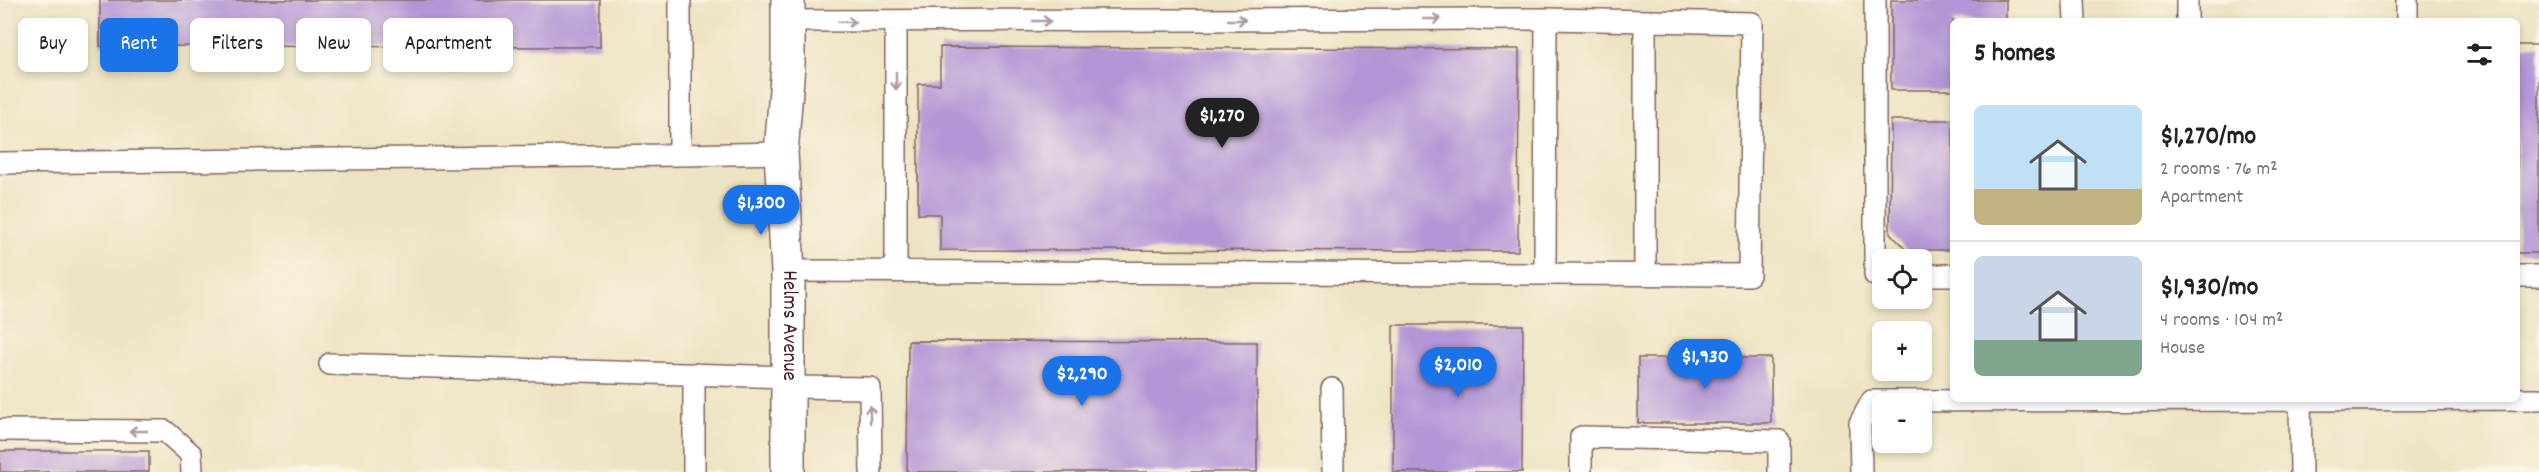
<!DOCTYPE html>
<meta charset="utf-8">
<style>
:root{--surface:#fff;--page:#f2f2f2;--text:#222;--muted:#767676;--line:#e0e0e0;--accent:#1a73e8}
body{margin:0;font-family:Dekko,sans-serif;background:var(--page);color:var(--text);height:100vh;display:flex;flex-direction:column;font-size:22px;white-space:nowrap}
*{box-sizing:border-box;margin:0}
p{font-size:20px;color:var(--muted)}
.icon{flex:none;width:33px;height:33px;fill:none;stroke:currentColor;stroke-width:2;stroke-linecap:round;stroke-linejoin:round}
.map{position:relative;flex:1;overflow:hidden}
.sheet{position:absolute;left:1950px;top:18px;width:570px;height:384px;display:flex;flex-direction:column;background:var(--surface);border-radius:9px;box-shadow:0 3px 9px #0003}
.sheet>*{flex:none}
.top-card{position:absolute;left:18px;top:18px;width:570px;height:54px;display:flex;gap:12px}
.controls{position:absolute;left:1872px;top:249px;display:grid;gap:12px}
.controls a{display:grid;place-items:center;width:60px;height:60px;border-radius:9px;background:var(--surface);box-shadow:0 3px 9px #0003;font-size:30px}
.price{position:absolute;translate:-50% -51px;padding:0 14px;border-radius:21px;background:var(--accent);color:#fff;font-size:20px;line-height:39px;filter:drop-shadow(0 2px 3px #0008)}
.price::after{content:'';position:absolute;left:50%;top:36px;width:18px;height:14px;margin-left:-9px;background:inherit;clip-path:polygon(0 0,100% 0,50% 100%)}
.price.current{background:#222;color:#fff}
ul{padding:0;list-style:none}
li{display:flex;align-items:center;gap:18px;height:150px;padding:0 24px}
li+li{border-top:2px solid var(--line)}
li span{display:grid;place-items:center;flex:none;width:168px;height:120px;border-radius:9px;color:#555}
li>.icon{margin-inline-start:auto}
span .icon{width:72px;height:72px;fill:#fffc;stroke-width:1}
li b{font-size:26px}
h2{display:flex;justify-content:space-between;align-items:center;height:72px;padding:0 24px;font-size:26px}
.chip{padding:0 21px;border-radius:9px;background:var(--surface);box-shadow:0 3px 9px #0003;font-size:21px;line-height:54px}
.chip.current{background:var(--accent);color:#fff}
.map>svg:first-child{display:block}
.building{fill:#b296d6}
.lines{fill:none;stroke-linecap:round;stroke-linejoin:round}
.lane-casing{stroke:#836460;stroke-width:24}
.street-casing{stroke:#836460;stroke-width:36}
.lane{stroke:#fff;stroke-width:21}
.street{stroke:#fff;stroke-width:33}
.oneway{stroke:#ae9aa0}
.labels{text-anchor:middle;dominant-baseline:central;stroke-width:5;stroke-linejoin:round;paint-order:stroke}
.street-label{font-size:21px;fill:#4a1f2b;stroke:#fcf5e5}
</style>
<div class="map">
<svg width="2539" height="472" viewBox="0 0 2539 472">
<rect width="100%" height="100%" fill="#fcf5e5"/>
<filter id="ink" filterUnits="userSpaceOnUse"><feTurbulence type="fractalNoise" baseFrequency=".0167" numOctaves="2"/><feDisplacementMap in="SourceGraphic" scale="12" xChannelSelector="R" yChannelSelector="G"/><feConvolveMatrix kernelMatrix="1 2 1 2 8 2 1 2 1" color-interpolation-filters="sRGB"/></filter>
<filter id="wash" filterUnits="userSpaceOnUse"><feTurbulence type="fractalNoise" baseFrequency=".008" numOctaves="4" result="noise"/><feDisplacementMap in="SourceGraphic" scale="24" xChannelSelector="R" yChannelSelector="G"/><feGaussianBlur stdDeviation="1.35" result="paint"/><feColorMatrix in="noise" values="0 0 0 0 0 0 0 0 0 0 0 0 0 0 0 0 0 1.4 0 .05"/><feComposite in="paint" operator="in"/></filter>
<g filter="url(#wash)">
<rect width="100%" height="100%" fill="#ede3c2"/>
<g id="blocks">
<!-- building -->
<path class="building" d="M100,0H600V47L100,46Z
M1891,0H2006V21H1953V90H1891Z
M2517,45H2539V253H2517Z
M940,47L1519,49L1518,251L940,250V214H918V84H940Z
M1891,120H1953V250H1906L1890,233Z
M1393,325H1523L1522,472H1393Z
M908,341L1257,342V472H907Z
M1638,358H1771V423H1638Z
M0,451H149V472H0Z"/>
</g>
</g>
<g filter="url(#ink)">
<use href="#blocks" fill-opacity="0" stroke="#836460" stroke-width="1.5"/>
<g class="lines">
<defs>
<path id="lane" d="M680,0V155L781,153
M1875,0V275H1882
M2074,0L2075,21
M788,21L1546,19L1545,274L788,271
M1645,21V274
M2187,21V0
M2407,21V0
M896,22V271
M0,163L680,155
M1545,274L1749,275L1752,23L1546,19
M1922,275H1953
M2517,276H2539
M330,364L788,377
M694,374V472
M788,387L870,388L871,472
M1332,389L1333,472
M0,430L165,431L191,454L192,472
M1581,472V437L1779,441V472
M1861,472L1860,423L1872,401L2300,400
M2301,472L2300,400L2539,399"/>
<g id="street">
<path id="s1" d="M788,0V65L781,153L788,271V472"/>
</g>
</defs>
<!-- lane casing -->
<use href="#lane" class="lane-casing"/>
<!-- street casing -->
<use href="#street" class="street-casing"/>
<!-- lane -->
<use href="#lane" class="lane"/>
<!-- street -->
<use href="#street" class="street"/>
</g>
<!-- one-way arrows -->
<defs><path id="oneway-shaft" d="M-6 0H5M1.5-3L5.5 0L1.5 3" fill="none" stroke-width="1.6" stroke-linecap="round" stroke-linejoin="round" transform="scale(1.5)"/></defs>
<g class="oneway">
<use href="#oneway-shaft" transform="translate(1432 19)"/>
<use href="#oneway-shaft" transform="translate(1237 20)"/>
<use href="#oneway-shaft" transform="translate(1042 21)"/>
<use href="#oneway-shaft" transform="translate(847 22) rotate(1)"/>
<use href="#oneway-shaft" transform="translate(896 81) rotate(90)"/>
<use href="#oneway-shaft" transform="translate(870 414) rotate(-91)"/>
<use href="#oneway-shaft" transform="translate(138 431) rotate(-180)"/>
</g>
</g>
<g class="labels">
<!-- street labels -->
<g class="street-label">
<text stroke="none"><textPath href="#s1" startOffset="326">Helms Avenue</textPath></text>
</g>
</g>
</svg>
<div class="controls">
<a><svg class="icon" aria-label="locate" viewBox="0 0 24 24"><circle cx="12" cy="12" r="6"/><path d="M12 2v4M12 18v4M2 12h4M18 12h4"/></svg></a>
<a>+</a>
<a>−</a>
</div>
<b class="price current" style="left:1222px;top:149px">$1,270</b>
<b class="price" style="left:761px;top:236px">$1,300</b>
<b class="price" style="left:1705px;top:390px">$1,930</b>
<b class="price" style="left:1458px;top:398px">$2,010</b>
<b class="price" style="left:1082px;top:407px">$2,290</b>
<div class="top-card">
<a class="chip">Buy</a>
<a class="chip current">Rent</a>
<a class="chip">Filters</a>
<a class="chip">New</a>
<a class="chip">Apartment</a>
</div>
<section class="sheet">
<h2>5 homes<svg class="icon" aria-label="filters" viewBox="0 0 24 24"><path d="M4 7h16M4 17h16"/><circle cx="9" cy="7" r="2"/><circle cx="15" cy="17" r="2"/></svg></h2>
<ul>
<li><span style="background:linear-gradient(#bfe0f5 70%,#c2b280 0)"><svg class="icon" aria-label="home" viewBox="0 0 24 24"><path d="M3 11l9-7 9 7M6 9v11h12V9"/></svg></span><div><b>$1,270/mo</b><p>2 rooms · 76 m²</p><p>Apartment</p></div></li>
<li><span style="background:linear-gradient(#c9d6e8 70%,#7fa58c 0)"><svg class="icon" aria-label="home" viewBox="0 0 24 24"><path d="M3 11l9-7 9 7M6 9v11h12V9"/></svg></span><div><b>$1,930/mo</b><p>4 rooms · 104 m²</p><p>House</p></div></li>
</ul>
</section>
</div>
